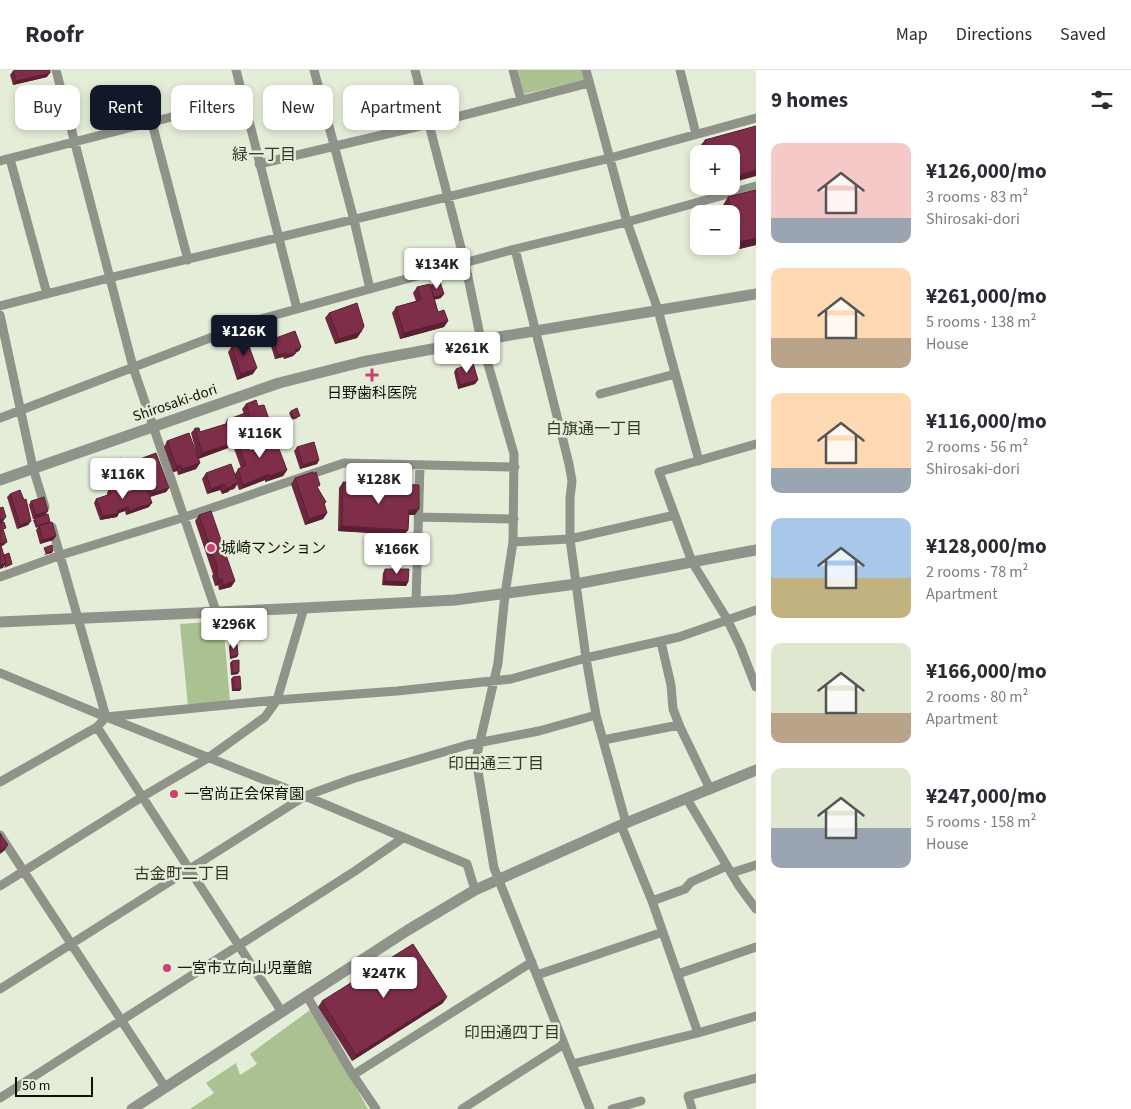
<!DOCTYPE html>
<meta charset="utf-8">
<style>
:root{--surface:#fff;--page:#f2f2f3;--text:#2b2b33;--muted:#7c7c81;--line:#e1e1e2;--accent:#111827}
body{margin:0;font-family:"Source Sans 3","Noto Sans JP",sans-serif;background:var(--page);color:var(--text);height:100vh;display:flex;flex-direction:column;font-size:19px;white-space:nowrap}
*{box-sizing:border-box;margin:0}
p{font-size:16px;color:var(--muted)}
.icon{flex:none;width:28px;height:28px;fill:none;stroke:currentColor;stroke-width:2;stroke-linecap:round;stroke-linejoin:round}
.map{position:relative;flex:1;overflow:hidden}
.details{display:flex;flex-direction:column;background:var(--surface);width:375px}
.details>*{flex:none}
.top-card{position:absolute;left:15px;top:15px;width:475px;height:45px;display:flex;gap:10px}
.controls{position:absolute;left:690px;top:75px;display:grid;gap:10px}
.controls a{display:grid;place-items:center;width:50px;height:50px;border-radius:10px;background:var(--surface);box-shadow:0 2px 8px #0003;font-size:25px}
.scale{position:absolute;left:15px;bottom:12px;width:78px;box-sizing:border-box;padding-left:5px;border:2px solid #0e110a;border-top:0;font-size:14px;line-height:18px;white-space:nowrap;color:#0e110a;-webkit-text-stroke:4px #e4edd8;paint-order:stroke}
.price{position:absolute;translate:-50% -42px;padding:0 11px;border-radius:5px;background:#fff;color:#222;font-size:16px;line-height:32px;filter:drop-shadow(0 1px 2px #0008)}
.price::after{content:'';position:absolute;left:50%;top:30px;width:15px;height:11px;margin-left:-8px;background:inherit;clip-path:polygon(0 0,100% 0,50% 100%)}
.price.selected{background:var(--accent);color:#fff}
ul{padding:0;list-style:none}
li{display:flex;align-items:center;gap:15px;height:125px;padding:0 15px}
li span{display:grid;place-items:center;flex:none;width:140px;height:100px;border-radius:10px;color:#555}
li>.icon{margin-inline-start:auto}
span .icon{width:60px;height:60px;fill:#fffc;stroke-width:1}
li b{font-size:21px}
h2{display:flex;justify-content:space-between;align-items:center;height:60px;padding:0 15px;font-size:21px}
.tag{padding:0 18px;border-radius:10px;background:var(--surface);box-shadow:0 2px 8px #0003;font-size:18px;line-height:45px}
.tag.selected{background:var(--accent);color:#fff}
header{display:flex;align-items:center;gap:30px;box-sizing:border-box;height:70px;padding:0 25px;background:var(--surface);border-bottom:1px solid var(--line)}
header strong{font-size:24px}
nav{display:flex;gap:28px;margin-inline-start:auto;font-size:18px}
main{display:flex;flex:1;min-height:0}
.map>svg:first-child{display:block}
.green{fill:#acc191}
.lines{fill:none;stroke-linecap:round;stroke-linejoin:round}
.minor{stroke:#8f938a;stroke-width:9}
.tertiary{stroke:#8f938a;stroke-width:11}
.wall{fill:#6d283f}
.shaded-wall{fill:#592033}
.building{fill:#7f2e49;stroke:#592033}
.poi-dot{fill:#cd4172;stroke:#e4edd8;stroke-width:2}
.labels{text-anchor:middle;dominant-baseline:central;stroke-width:5;stroke-linejoin:round;paint-order:stroke}
.poi-label{font-size:15px;fill:#0e110a;stroke:#e4edd8;text-anchor:start}
.street-label{font-size:15px;fill:#0e110a;stroke:#e4edd8}
.neighbourhood-label{font-size:16px;fill:#313828;stroke:#e4edd8}
</style>
<header>
<strong>Roofr</strong>
<nav><a>Map</a><a>Directions</a><a>Saved</a></nav>
</header>
<main>
<div class="map">
<svg width="756" height="1039" viewBox="0 0 756 1039">
<rect width="100%" height="100%" fill="#e4edd8"/>
<!-- green -->
<path class="green" d="M518,0H582L585,10L524,24Z
M223,551L230,632L188,636L180,554Z
M310,940H313L368,1039H190L214,1023L206,1013L236,993L240,1005L257,994L250,984Z"/>
<g class="lines">
<!-- minor -->
<path class="minor" d="M56,0L133,297L216,541
M236,0L297,239
M314,0L354,150L370,219
M415,0L465,193L481,270L514,384L513,472L505,524L498,593L476,689L494,798L590,1039
M513,0L521,30
M586,0L627,152L658,240L699,391
M680,0L696,64
M152,53L188,190
M10,89L47,224
M0,91L242,29
M259,94L429,54L589,13
M515,179L569,394L572,411L570,428V469L586,588L596,645L626,753
M0,236L109,208L610,88L756,48
M0,245L33,398L45,437
M600,324L675,304
M0,348L257,250L515,179L627,152L756,116
M756,374L659,402L692,492L727,549L740,576L756,617
M418,447L514,449
M513,472L570,469L675,445
M0,507L61,485L185,447L344,393L515,397
M416,532L420,395
M661,572L671,615L673,639L680,657L710,719
M0,603L106,647L52,457
M109,648L305,726L467,794L475,820
M97,657L282,942
M603,670L679,655
M0,712L97,657L106,647L277,630L397,621L511,609L586,588L679,567L756,540
M687,729L739,816L756,839
M621,755L652,831L698,963
M0,765L165,1017
M731,803L756,795
M0,816L142,727L208,688L265,647L277,630L304,538
M652,831L685,819L691,812L727,796
M678,904L756,877
M537,905L663,862
M0,919L305,726L352,709L467,675L539,661L596,645
M307,926L351,1002L376,1039
M572,994L698,963L756,946
M353,1005L532,892
M0,1028L355,801L403,768
M462,1039L564,974
M612,1039L641,1031
M692,1039L688,1026L756,1008"/>
<!-- tertiary -->
<path class="tertiary" d="M0,410L279,313L362,292L481,270L756,224
M0,552L304,538L455,530L576,514L756,480
M132,1039L408,860L475,820L621,755L756,700"/>
</g>
<!-- wall -->
<path class="wall" d="M13,1L47,7L13,15L10,5Z
M756,56L731,84H701L699,77L705,70Z
M756,120V175L735,180L731,166V144H725L723,135L728,127Z
M417,217L441,228L434,230L438,242L448,251L444,257L400,269L392,243L396,237L416,231L413,223Z
M329,243L361,262L357,268L335,274L325,248Z
M273,269L301,277L299,281L296,282L293,286L284,289L283,287L275,289L270,273Z
M232,276L253,304L237,310L228,282Z
M456,299L478,310L475,314L458,319L454,302Z
M246,334L266,358L252,363L251,371L246,372L250,381L255,380L252,372L256,366L267,369L287,400L283,406L265,412V410L239,420L237,414L234,419L230,420L228,422L222,424L220,420L207,424L202,409L206,403L235,404L238,399L241,398L232,373L228,378L198,389L200,393L196,399L178,405L177,401L173,402L164,377L167,371L197,386L191,363L195,358L200,362L225,354L227,350L244,344L242,339Z
M291,341L298,348L292,350L289,343Z
M297,377L319,390L317,394L300,399L294,381Z
M140,389L169,418L166,422L150,427L149,437L126,445L125,441L119,443L117,447L100,450L94,433L96,429L107,425V423L109,419L116,417L109,396L111,392L127,414L120,416L123,424L145,416L137,393Z
M295,408L318,418L326,432L324,435L327,443L323,449L305,455L291,414Z
M343,412L415,445H409L408,460L404,465L338,461L339,418Z
M10,424L31,451L28,455L17,459L7,427Z
M31,431L48,441L45,445L50,452V453L56,466L53,470L40,474L36,460L38,457L36,458L33,450L35,449H33L29,435Z
M199,445L235,511L231,517L219,520L218,515L215,516L212,506L213,504L195,451Z
M385,499L408,512L406,516L382,515L383,503Z
M252,552L261,562H252L251,554Z
M230,575L238,585L237,587L230,589L229,577Z
M232,591L238,604L231,605L230,593Z
M233,607L240,621H232L231,609Z
M322,931L443,933L352,991L318,937Z"/>
<!-- shaded-wall -->
<path class="shaded-wall" d="M50,3L47,7L13,15L16,11Z
M756,100V106L731,113V107Z
M756,168V175L735,180L740,172Z
M444,224L441,228L431,230L434,227Z
M448,251L444,257L400,269L404,263Z
M361,262L357,268L335,274L339,269Z
M301,277L299,281L294,283H296L293,286L284,289L287,285L295,280Z
M286,283L283,287L275,289L278,285Z
M257,298L253,304L237,310L241,304Z
M478,310L475,314L458,319L460,315Z
M270,352L266,358L250,363L254,358Z
M253,367L251,371L245,373L248,369Z
M232,373L228,378L198,389L202,383Z
M319,390L317,394L300,399L303,395Z
M200,393L196,399L178,405L182,399Z
M181,395L177,401L173,402L177,397Z
M287,400L283,406L265,412L269,406Z
M269,404L265,410L239,420L243,415Z
M129,410L127,414L117,417L119,413Z
M238,413L234,419L230,420L228,422L222,424L226,418Z
M224,414L220,420L207,424L211,419Z
M169,418L166,422L149,427L152,423Z
M152,433L149,437L126,445L129,441Z
M128,437L125,441L119,443L117,447L100,450L103,446Z
M419,439L415,445H405L409,440Z
M48,441L45,445L33,449L36,445Z
M327,443L323,449L305,455L309,449Z
M6,447L2,453L0,454V450Z
M31,451L28,455L17,459L20,455Z
M342,456L408,460L404,465L338,461Z
M56,466L53,470L40,474L43,470Z
M7,472L4,475L0,477V474Z
M53,481L52,483L44,485L46,483Z
M6,493L3,498L0,499V495Z
M12,494L11,495L4,498L5,496Z
M222,509L218,515L215,516L219,510Z
M235,511L231,517L219,520L223,515Z
M385,511L408,512L406,516L382,515Z
M253,560H262L261,562H252Z
M238,585L237,587L230,589L231,587Z
M239,602L238,604L231,605L232,603Z
M234,619H241L240,621H232Z
M8,775L4,781L0,784V781Z
M447,927L443,933L352,991L356,985Z"/>
<!-- building -->
<path class="building" d="M17,0H50V3L16,11L13,1Z
M756,56V100L731,107V84H708L705,70Z
M756,120V168L740,172L728,127Z
M440,212L444,224L434,227L431,215Z
M430,214L438,242L444,240L448,251L404,263L396,237L421,230L417,217Z
M357,233L364,256L361,262L339,269L329,243Z
M295,261L301,277L295,280L296,283L287,285L286,283L278,285L273,269Z
M247,271L257,298L241,304L232,276Z
M473,293L478,310L460,315L456,299Z
M256,330L258,336L264,335L270,352L254,358L246,334Z
M297,338L300,346L293,348L291,341Z
M245,343L253,367L248,369L245,361L233,366L227,350Z
M226,354L232,373L202,383L195,358H199L200,362Z
M189,363L200,393L182,399L181,395L177,397L167,371Z
M243,363L250,381L260,378L256,366L264,363L267,369L274,366L287,400L269,406V404L243,415L238,399L246,395L235,365Z
M314,372L319,390L303,395L297,377Z
M156,383L169,418L152,423L140,389Z
M121,388L129,410L119,413L111,392Z
M231,394L238,413L232,415V417L226,418L224,414L211,419L206,403Z
M313,402V404L316,402L320,415L317,417L326,432L324,433L327,443L309,449L295,408Z
M343,412L419,415V439L409,440L408,460L342,456Z
M120,415L123,424L146,416L152,433L129,441L128,437L118,440L119,443L103,446L96,429L111,424L109,419Z
M20,420L24,430L26,429L31,451L20,455L10,424Z
M44,427L48,441L36,445L31,431Z
M3,437L6,447L0,450V438Z
M211,441L235,511L223,515L222,509L219,510L216,500L218,499L199,445Z
M48,444L50,452L37,456L35,448Z
M4,452L6,458L3,459L7,472L0,474V453Z
M52,452L56,466L43,470L39,456Z
M0,472L6,493L0,495Z
M52,475L53,481L46,483L44,478Z
M9,483L12,494L5,496L6,493L4,485Z
M385,499H409L408,512L385,511Z
M262,551V560H253L252,552Z
M237,574L238,585L231,587L230,575Z
M239,590V602L232,603V591Z
M240,606L241,619H234L233,607Z
M0,763L8,775L0,781Z
M413,874L447,927L356,985L322,931Z"/>
<!-- markers -->
<g class="poi-dot">
<path d="M369.5 297.5h5v5h5v5h-5v5h-5v-5h-5v-5h5z"/>
<circle cx="211" cy="478" r="5"/>
<circle cx="174" cy="724" r="5"/>
<circle cx="167" cy="898" r="5"/>
</g>
<g class="labels">
<!-- poi labels -->
<g class="poi-label">
<text x="372" y="323" text-anchor="middle">日野歯科医院</text>
<text x="221" y="478">城崎マンション</text>
<text x="184" y="724">一宮尚正会保育園</text>
<text x="177" y="898">一宮市立向山児童館</text>
</g>
<!-- street labels -->
<g class="street-label">
<text transform="translate(175 333) rotate(-19)">Shirosaki-dori</text>
</g>
<!-- neighbourhood labels -->
<g class="neighbourhood-label">
<text x="264" y="85">緑一丁目</text>
<text x="594" y="359">白旗通一丁目</text>
<text x="496" y="694">印田通三丁目</text>
<text x="182" y="804">古金町二丁目</text>
<text x="512" y="963">印田通四丁目</text>
</g>
</g>
</svg>
<div class="controls">
<a>+</a>
<a>−</a>
</div>
<div class="scale">50 m</div>
<b class="price" style="left:437px;top:220px">¥134K</b>
<b class="price selected" style="left:244px;top:287px">¥126K</b>
<b class="price" style="left:467px;top:304px">¥261K</b>
<b class="price" style="left:260px;top:389px">¥116K</b>
<b class="price" style="left:123px;top:430px">¥116K</b>
<b class="price" style="left:379px;top:435px">¥128K</b>
<b class="price" style="left:397px;top:505px">¥166K</b>
<b class="price" style="left:234px;top:580px">¥296K</b>
<b class="price" style="left:384px;top:929px">¥247K</b>
<div class="top-card">
<a class="tag">Buy</a>
<a class="tag selected">Rent</a>
<a class="tag">Filters</a>
<a class="tag">New</a>
<a class="tag">Apartment</a>
</div>
</div>
<section class="details">
<h2>9 homes<svg class="icon" aria-label="filters" viewBox="0 0 24 24"><path d="M4 7h16M4 17h16"/><circle cx="9" cy="7" r="2"/><circle cx="15" cy="17" r="2"/></svg></h2>
<ul>
<li><span style="background:linear-gradient(#f6c9c9 75%,#9aa5b1 0)"><svg class="icon" aria-label="home" viewBox="0 0 24 24"><path d="M3 11l9-7 9 7M6 9v11h12V9"/></svg></span><div><b>¥126,000/mo</b><p>3 rooms · 83 m²</p><p>Shirosaki-dori</p></div></li>
<li><span style="background:linear-gradient(#ffd9b3 70%,#b9a48a 0)"><svg class="icon" aria-label="home" viewBox="0 0 24 24"><path d="M3 11l9-7 9 7M6 9v11h12V9"/></svg></span><div><b>¥261,000/mo</b><p>5 rooms · 138 m²</p><p>House</p></div></li>
<li><span style="background:linear-gradient(#ffd9b3 75%,#9aa5b1 0)"><svg class="icon" aria-label="home" viewBox="0 0 24 24"><path d="M3 11l9-7 9 7M6 9v11h12V9"/></svg></span><div><b>¥116,000/mo</b><p>2 rooms · 56 m²</p><p>Shirosaki-dori</p></div></li>
<li><span style="background:linear-gradient(#a9c7e8 60%,#c2b280 0)"><svg class="icon" aria-label="home" viewBox="0 0 24 24"><path d="M3 11l9-7 9 7M6 9v11h12V9"/></svg></span><div><b>¥128,000/mo</b><p>2 rooms · 78 m²</p><p>Apartment</p></div></li>
<li><span style="background:linear-gradient(#dfe7d0 70%,#b9a48a 0)"><svg class="icon" aria-label="home" viewBox="0 0 24 24"><path d="M3 11l9-7 9 7M6 9v11h12V9"/></svg></span><div><b>¥166,000/mo</b><p>2 rooms · 80 m²</p><p>Apartment</p></div></li>
<li><span style="background:linear-gradient(#dfe7d0 60%,#9aa5b1 0)"><svg class="icon" aria-label="home" viewBox="0 0 24 24"><path d="M3 11l9-7 9 7M6 9v11h12V9"/></svg></span><div><b>¥247,000/mo</b><p>5 rooms · 158 m²</p><p>House</p></div></li>
</ul>
</section>
</main>
